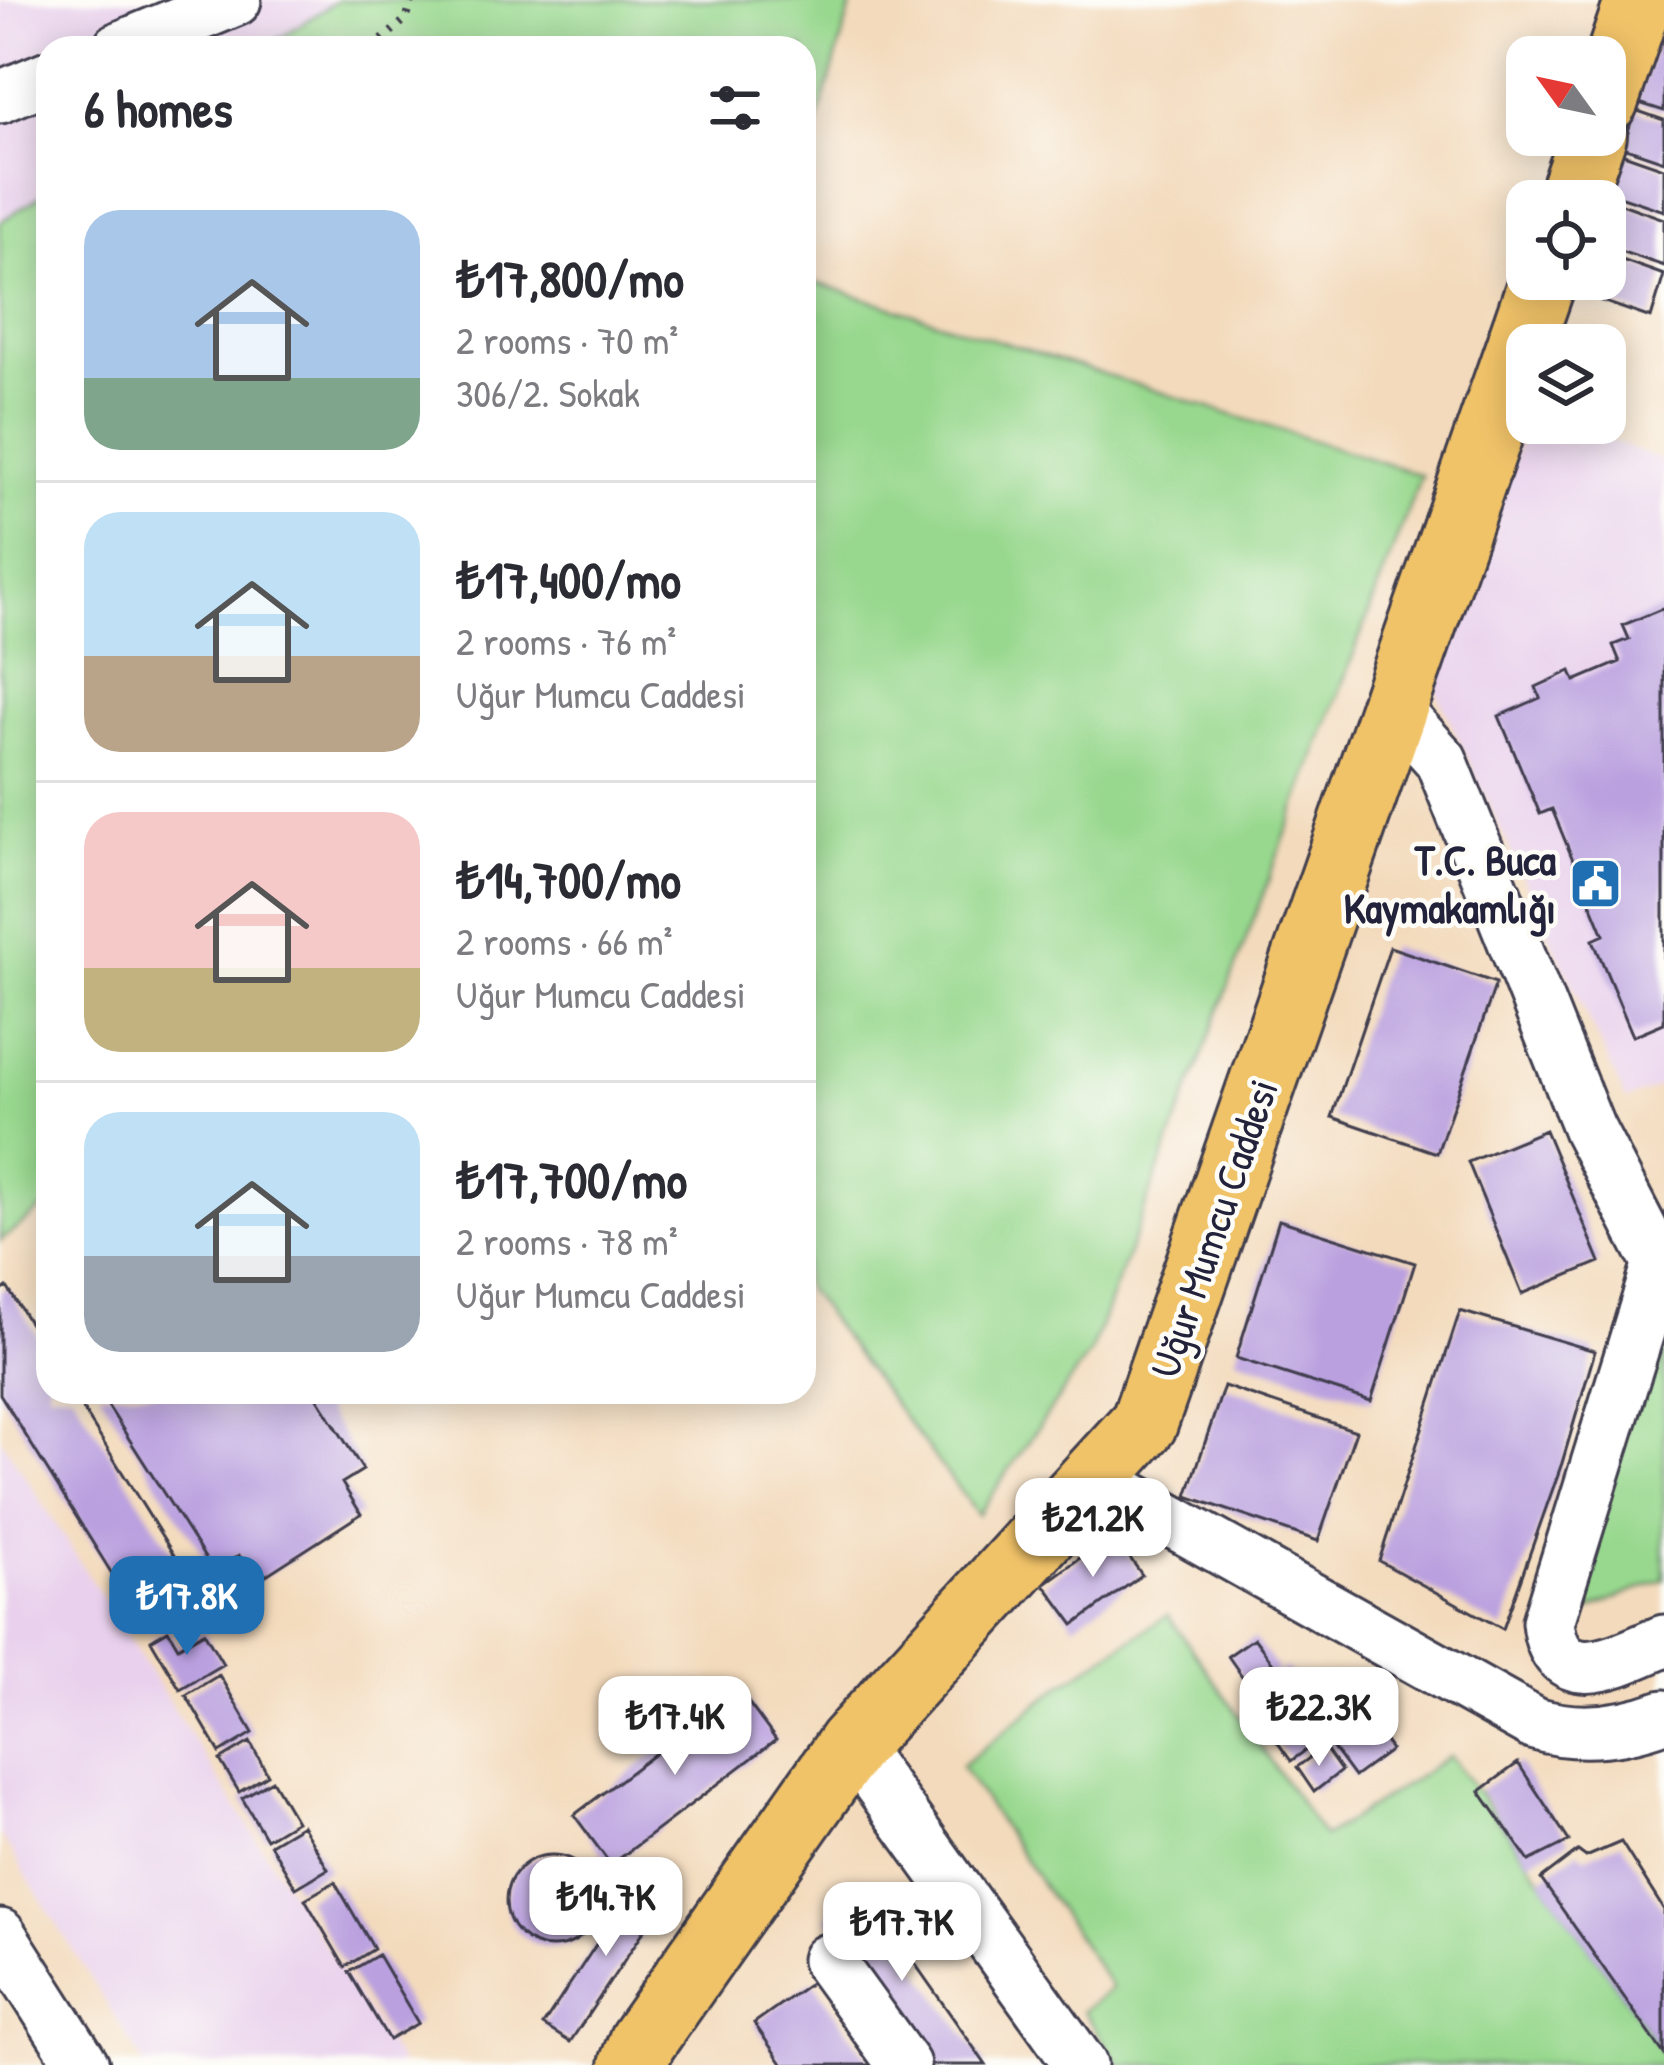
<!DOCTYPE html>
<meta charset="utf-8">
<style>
:root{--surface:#fff;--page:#f2f2f3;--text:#2b2b33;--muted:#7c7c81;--line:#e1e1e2;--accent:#1f6fb2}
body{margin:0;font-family:"Patrick Hand",sans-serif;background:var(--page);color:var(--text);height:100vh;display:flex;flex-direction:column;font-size:45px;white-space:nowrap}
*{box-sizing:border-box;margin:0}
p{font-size:39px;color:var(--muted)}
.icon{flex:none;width:66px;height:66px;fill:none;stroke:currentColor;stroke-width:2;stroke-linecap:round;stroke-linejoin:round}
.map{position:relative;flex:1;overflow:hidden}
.panel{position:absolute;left:36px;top:36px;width:780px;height:1368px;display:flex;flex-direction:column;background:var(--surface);border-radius:36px;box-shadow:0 6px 30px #0003}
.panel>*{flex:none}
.needle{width:78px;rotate:303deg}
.controls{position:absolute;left:1506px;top:36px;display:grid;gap:24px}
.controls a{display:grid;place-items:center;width:120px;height:120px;border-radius:24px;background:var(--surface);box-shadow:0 6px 30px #0003;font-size:60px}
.price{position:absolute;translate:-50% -102px;padding:0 27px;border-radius:24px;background:#fff;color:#222;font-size:39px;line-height:78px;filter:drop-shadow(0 3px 6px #0008)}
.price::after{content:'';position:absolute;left:50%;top:72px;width:36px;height:27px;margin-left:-18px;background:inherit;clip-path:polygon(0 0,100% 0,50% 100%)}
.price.current{background:var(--accent);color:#fff}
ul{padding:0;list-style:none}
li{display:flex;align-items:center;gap:36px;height:300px;padding:0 48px}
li+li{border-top:3px solid var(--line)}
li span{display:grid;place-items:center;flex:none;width:336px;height:240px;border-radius:36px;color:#555}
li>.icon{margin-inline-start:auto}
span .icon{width:144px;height:144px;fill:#fffc;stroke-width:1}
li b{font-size:51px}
h2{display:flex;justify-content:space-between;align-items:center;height:144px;padding:0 48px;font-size:51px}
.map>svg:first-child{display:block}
.built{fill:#e9d1ed}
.green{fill:#98d88e;stroke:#5d7d64;stroke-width:3}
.building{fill:#baa0df}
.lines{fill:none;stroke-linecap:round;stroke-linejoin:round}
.minor-casing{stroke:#413e4e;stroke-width:57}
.major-casing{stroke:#413e4e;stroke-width:72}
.path{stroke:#413e4e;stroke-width:8;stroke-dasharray:3 9;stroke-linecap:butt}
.minor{stroke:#fff;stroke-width:51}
.major{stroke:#f1c369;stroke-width:66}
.labels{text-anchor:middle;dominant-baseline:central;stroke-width:9;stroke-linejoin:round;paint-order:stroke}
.poi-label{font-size:42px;font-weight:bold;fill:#22223b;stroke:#fdfcf7;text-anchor:end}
.street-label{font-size:42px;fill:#22223b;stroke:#fdfcf7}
</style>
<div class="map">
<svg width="1664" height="2065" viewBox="0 0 1664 2065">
<rect width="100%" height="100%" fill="#fdfcf7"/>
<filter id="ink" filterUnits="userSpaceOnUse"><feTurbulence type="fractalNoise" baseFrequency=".00833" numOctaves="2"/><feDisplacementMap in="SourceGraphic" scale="24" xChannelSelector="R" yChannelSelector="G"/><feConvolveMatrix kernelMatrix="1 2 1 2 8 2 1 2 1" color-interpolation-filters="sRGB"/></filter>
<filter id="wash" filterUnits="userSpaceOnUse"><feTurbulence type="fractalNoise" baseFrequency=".004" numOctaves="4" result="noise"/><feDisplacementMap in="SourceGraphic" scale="48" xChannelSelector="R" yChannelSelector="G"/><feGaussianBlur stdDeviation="2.7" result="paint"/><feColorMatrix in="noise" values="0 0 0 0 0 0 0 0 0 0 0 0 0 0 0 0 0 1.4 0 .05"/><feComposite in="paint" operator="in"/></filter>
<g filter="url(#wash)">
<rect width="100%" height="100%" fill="#f3dabc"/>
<!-- built -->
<path class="built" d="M0,0H338L265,48H48V191L0,222Z
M1527,423H1567L1664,462V1084L1626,1100L1432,681Z
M0,1437L401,2065H145L0,1834Z"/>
<!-- green -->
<path class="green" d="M338,0H853L804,169V48H265Z
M48,191V1205L0,1241V222Z
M804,279L1421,475L1091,1351L978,1515L804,1286Z
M1664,1301V1579L1555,1624Z
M1168,1615L1324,1837L1450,1756L1529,1861L1664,2054V2065H1120L1083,2011L1112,1988L961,1766L1060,1686Z"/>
<g id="blocks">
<!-- building -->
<path class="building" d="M1664,21V111L1636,102Z
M1635,110L1664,120V161L1623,147Z
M1615,151L1664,168V211L1602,190Z
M1605,198L1664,219V266L1605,246Z
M1605,254L1664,275L1651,318L1576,292L1580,279H1605Z
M1664,608V1023L1633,1036L1593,940L1604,935L1552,809L1540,814L1499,716L1540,698L1536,687L1571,671L1575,681L1620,662L1613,645L1629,639L1623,625Z
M1390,947L1496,983L1437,1153L1332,1117Z
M1545,1130L1600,1262L1522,1294L1468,1162Z
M1279,1220L1415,1263L1371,1401L1236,1358Z
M7,1287L48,1353V1392H72L195,1589L142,1622L0,1394V1292Z
M1460,1311L1595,1351L1562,1463L1503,1629L1379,1561Z
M1224,1386L1356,1431L1318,1541L1187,1496Z
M99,1392H314L363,1470L342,1483L361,1514L257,1581L239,1555L214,1572Z
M1113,1534L1142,1575L1074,1625L1044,1584Z
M168,1630L178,1647L204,1632L223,1664L180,1689L151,1640Z
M1254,1638L1278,1670L1251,1689L1228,1656Z
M1286,1668L1307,1696L1269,1723L1249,1695Z
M219,1675L253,1733L220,1753L186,1695Z
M739,1690L776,1740L611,1865L574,1815Z
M1351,1694L1391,1750L1354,1777L1313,1721Z
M1302,1715L1320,1740L1291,1761L1273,1736Z
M250,1742L268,1775L239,1792L220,1760Z
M1324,1747L1341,1771L1314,1792L1297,1767Z
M1518,1763L1569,1841L1529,1861L1480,1791Z
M272,1780L296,1821L266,1839L242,1798Z
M302,1825L328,1869L296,1888L270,1844Z
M1621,1842L1664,1910V2054L1541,1879L1578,1851L1586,1857Z
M506 1901a46 46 0 1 1 92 0a46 46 0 1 1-92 0Z
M642,1875L669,1893L570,2042L543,2025Z
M335,1882L374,1949L345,1967L305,1899Z
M864,1891L986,2065H932L826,1916Z
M378,1955L418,2023L389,2040L349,1972Z
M813,1981L873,2065H783L754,2023Z"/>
</g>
</g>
<g filter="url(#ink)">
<use href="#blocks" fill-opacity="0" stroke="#413e4e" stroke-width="3"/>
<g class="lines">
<defs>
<path id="minor" d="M119,48L235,0
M0,97L48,77
M1395,709L1441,760L1589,1129L1664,1274
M1659,1264L1548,1622C1556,1697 1623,1658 1664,1641
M1093,1477L1535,1724C1579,1737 1621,1732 1664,1716
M851,1744L1081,2065
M0,1935L83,2065
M828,1960L904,2065"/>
<path id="major" d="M1605,100L1639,0
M1570,201L1593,135
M633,2065L642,2042L851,1744L1144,1423L1543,279"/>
</defs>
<!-- minor casing -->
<use href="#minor" class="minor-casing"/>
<!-- major casing -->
<use href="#major" class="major-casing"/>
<!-- path -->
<path class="path" d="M373,48L407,18L412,0"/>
<!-- minor -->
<use href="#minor" class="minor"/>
<!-- major -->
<use href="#major" class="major"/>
</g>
</g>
<!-- icons -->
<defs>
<symbol id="civic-square" viewBox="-11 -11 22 22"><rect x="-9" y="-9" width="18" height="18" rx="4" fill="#1f6fb2" stroke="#fdfcf7"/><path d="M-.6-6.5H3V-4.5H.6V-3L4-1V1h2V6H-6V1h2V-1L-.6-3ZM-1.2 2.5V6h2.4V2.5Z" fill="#fff"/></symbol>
</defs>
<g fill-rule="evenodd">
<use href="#civic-square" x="1566" y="854" width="59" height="59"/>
</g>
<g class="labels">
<!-- poi labels -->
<g class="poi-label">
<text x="1556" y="859">T.C. Buca<tspan x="1556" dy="48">Kaymakamlığı</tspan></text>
</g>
<!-- street labels -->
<g class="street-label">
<text transform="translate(1213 1228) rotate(-71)">Uğur Mumcu Caddesi</text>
</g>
</g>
</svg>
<div class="controls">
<a><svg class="needle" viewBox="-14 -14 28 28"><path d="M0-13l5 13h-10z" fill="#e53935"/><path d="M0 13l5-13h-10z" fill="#7c7c81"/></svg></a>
<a><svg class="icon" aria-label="locate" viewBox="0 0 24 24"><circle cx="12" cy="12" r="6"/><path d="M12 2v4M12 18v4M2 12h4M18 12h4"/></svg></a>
<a><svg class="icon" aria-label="layers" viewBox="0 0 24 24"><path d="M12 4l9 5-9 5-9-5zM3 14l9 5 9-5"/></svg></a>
</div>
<b class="price" style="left:1093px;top:1580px">₺21.2K</b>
<b class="price current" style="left:187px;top:1658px">₺17.8K</b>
<b class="price" style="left:1319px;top:1769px">₺22.3K</b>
<b class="price" style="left:675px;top:1778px">₺17.4K</b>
<b class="price" style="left:606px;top:1959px">₺14.7K</b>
<b class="price" style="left:902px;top:1984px">₺17.7K</b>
<section class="panel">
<h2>6 homes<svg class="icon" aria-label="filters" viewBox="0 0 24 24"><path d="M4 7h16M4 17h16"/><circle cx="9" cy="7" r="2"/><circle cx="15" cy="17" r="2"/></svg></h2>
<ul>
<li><span style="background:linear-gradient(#a9c7e8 70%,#7fa58c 0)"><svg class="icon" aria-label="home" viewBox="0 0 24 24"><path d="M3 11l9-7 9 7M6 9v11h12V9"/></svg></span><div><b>₺17,800/mo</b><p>2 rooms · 70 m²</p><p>306/2. Sokak</p></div></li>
<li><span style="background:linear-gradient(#bfe0f5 60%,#b9a48a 0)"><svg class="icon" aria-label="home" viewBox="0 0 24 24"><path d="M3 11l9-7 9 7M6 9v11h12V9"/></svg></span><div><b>₺17,400/mo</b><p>2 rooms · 76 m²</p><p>Uğur Mumcu Caddesi</p></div></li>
<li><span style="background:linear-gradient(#f6c9c9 65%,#c2b280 0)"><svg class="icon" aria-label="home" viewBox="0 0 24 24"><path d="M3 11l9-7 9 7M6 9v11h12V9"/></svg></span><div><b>₺14,700/mo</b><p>2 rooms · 66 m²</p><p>Uğur Mumcu Caddesi</p></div></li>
<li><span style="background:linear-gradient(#bfe0f5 60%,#9aa5b1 0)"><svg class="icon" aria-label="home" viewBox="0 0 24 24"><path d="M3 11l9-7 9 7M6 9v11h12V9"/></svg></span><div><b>₺17,700/mo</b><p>2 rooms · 78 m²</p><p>Uğur Mumcu Caddesi</p></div></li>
</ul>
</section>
</div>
